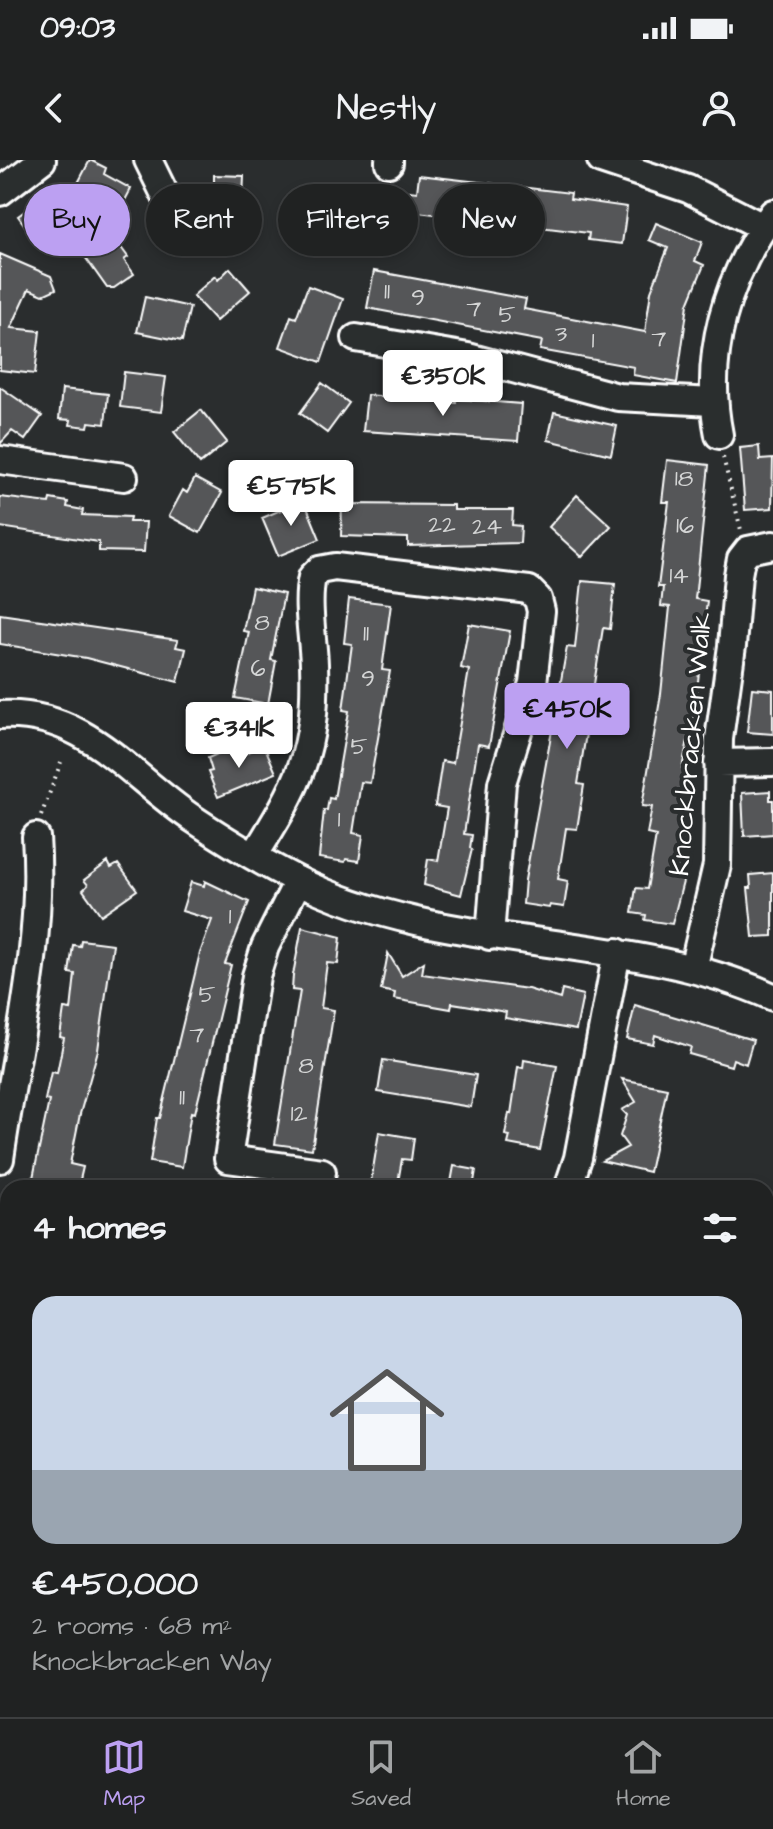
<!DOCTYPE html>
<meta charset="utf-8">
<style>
:root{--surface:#202222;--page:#282a2a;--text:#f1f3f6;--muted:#a2a4a5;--line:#3d3f40;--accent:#bca0f2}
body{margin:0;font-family:"Architects Daughter",sans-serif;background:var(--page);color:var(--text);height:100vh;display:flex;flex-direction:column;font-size:30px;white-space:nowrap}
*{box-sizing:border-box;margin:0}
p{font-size:26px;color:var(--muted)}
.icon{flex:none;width:44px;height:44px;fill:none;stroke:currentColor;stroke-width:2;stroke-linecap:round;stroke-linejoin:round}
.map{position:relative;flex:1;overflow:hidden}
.side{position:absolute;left:0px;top:1020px;width:774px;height:538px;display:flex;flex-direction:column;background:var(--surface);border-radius:24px 24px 0 0;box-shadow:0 4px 12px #0003,0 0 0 2px var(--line)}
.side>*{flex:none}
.banner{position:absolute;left:24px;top:24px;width:726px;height:72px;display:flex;gap:16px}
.price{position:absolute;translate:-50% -68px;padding:0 18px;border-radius:8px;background:#fff;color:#222;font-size:26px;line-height:52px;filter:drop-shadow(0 2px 4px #0008)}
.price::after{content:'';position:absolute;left:50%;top:48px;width:24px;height:18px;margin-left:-12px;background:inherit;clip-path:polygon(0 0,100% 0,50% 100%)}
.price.current{background:var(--accent);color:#111}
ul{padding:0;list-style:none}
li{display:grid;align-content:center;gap:16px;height:424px;padding:0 32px}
li span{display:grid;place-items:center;height:248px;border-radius:24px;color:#555}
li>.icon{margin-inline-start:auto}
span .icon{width:144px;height:144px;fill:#fffc;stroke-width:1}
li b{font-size:34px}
h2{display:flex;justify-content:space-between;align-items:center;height:96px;padding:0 32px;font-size:34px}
.pill{padding:0 28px;border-radius:36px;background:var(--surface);box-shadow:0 4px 12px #0003,0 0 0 2px var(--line);font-size:28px;line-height:72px}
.pill.current{background:var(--accent);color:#111}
.status{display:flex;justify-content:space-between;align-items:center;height:56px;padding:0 40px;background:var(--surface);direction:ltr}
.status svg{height:22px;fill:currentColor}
header{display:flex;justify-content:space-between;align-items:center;height:104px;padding:0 32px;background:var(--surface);font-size:36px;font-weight:600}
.dock{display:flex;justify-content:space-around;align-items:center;height:112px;border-top:2px solid var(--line);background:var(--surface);font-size:22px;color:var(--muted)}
.dock a{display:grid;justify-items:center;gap:4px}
.dock .current{color:var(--accent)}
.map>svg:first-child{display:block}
.building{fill:#555758;stroke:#fff;stroke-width:2}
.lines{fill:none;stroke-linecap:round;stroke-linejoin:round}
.minor-casing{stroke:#fff;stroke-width:32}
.path{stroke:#fff;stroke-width:4;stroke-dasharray:2 6;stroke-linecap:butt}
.minor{stroke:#2a2d2e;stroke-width:26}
.labels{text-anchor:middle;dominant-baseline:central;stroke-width:8;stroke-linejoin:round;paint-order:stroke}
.number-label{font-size:24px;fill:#d4d5d5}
.street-label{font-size:28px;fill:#fff;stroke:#2a2d2e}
</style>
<div class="status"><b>09:03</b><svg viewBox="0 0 49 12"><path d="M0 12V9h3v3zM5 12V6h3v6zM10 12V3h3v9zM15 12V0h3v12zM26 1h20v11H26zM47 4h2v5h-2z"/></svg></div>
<header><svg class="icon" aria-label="back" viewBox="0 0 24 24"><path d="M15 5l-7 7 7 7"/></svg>Nestly<svg class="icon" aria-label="person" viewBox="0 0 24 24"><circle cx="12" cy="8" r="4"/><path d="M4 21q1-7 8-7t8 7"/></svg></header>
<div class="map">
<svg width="773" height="1557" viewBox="0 0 773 1557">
<rect width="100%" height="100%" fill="#2a2d2e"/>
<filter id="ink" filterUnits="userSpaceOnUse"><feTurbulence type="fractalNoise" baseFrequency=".0125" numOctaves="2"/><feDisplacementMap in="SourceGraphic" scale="16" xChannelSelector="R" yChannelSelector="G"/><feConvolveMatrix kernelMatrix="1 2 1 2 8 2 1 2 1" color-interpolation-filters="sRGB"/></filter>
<g filter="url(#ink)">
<!-- building -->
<path class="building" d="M90,0L106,8L104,14L131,29L109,71L128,97L124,100L134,114L114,128H107L68,73L43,90L18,56L53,31L65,48Z
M214,15L244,16L242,62L212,60L213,44H208L209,26H214Z
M419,15L571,33L570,39L627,47L622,84L588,80L589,73L402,50L400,68L355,62L360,25L417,32Z
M656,63L702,82L695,101L704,105L688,144L677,223L633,215L634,207L540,190L542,181L367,148L374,111L526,139L524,149L645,172L651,131L668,88L649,80Z
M0,94L51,116L56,129L43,135L29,129L11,168L40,171L35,214L0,210Z
M230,108L250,131L216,161L193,136L215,116L218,120Z
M308,126L343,139L321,202L280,187L291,156L296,158Z
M145,137L190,147L182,181L137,172Z
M124,212L166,217L161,252L120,247Z
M322,223L349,243L327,273L300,253Z
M0,227L42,256L25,280L12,271L0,284Z
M62,229L108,234L105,264L89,262L88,267L70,265L71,260L59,259Z
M367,235L456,243V239L521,244L518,281L363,271Z
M201,250L227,282L200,304L174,272Z
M554,252L617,266L611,295L548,280Z
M759,286L760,300L773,299L772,348L745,350L740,288Z
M667,300L709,305L695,439L707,441L695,548L682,608L688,609L681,643L688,644L676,702L683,703L681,717L684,718L672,764L645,760L646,755L632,753L636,728L647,729L656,676L647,674L652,647L642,646L661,534L670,447L661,446L663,427H658L669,342H662Z
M195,318L222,333L200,373L169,356L183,330L187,333Z
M577,335L611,366L582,397L549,367Z
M0,337L49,343L50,339L68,342L67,347L83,350L82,355L130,357L129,362H146L144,392L99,391V382L0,367Z
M304,340L320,379L278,396L262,358Z
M342,344L454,345V350H513L512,365L521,366L520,383L408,386V378L341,376Z
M582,421L615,424L610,469L603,468L585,580L578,624L584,625L577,669L566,668L558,719L568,721L564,747L550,745L549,748L523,744L525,720L567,487L575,488Z
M252,427L284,434L271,500L276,501L268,544L235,538L249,472L243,471Z
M349,439L391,444L382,510L390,511L370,623L361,622L353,673L363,675L359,701L346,699L345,702L319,698L324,650H327L329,638L334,639L349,551L343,550L352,484L344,483Z
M0,454L178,480L176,487L186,489L178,522L86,498L0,484Z
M469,464L510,471L489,586L478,584L464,674L472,675L470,688L472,689L461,735L424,725L428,699L438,701L447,648L435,646L442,601L453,603L469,510L461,508Z
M752,528L773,530V574L747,572Z
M264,585L276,613L218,637L208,612L212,611L208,598L231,588L235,598Z
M770,631V640H773V674L744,676L742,633Z
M108,702L111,708L118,704L137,730L101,755L83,730L88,725L84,720Z
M773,713V776L753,777L748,728H751L750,715Z
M205,721L249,742L225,804L231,805L195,953L191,952L182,1007L150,1002L157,958H160L200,793L212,760L182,751L191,722L204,726Z
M302,767L341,777L338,804L327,803L321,848L334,850L312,989L275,984L300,831L292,830L293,815Z
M81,780L113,784L98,890L80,954L70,1004L83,1007L79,1024L66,1022V1024L33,1018L49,941L45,940L51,912L57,913L64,878L60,877L64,849L71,850L75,814L69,813L73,785L80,786Z
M388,793L402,816L424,802L422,814L528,829L560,839L562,830L583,835L576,870L505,858L506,852L465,845L452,843L451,849L394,839L395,833L381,830Z
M635,845L753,880L746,904L733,899L731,906L689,894L691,887L655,875L653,884L627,879Z
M383,900L476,915L471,947L378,932Z
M524,900L557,906L540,990L508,984L510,976L505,975L509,953L511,954L518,907L523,908Z
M622,919L667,928L649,1012L602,1001L628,987L620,976L627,955L622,950L636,942Z
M379,972L414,978L411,1000L402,999L397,1028H370Z
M454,1006L476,1010L473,1028H450Z"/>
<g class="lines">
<defs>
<path id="minor" d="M148,0L174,53L179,76
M601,0L688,29L763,67
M389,3V0
M0,32L42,0
M356,178L468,197L618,237L713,242
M719,275C703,195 726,118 773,53
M0,300L124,317
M0,555C85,550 128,615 192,658C225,680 261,702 297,720C447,795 622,769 773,837
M718,603L773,602
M254,696C299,623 317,593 314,504C313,477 306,444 312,417L319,410L335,407L529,430L538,439L541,451L533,523L502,623L490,776
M298,721L265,787L256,816L228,999L322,1012
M693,809L717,705L719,579L732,486L738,415L741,399L748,390L773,385
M0,999C15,893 44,785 36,677
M568,1028L578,998L617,792
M766,1167L773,1169
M767,1281L773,1263"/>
</defs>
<!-- minor casing -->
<use href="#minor" class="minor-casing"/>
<!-- path -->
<path class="path" d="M723,297L741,370
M41,656L61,602
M411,1028V1026"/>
<!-- minor -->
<use href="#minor" class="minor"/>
</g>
</g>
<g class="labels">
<!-- number labels -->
<g class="number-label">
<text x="387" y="132">11</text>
<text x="418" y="138">9</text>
<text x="474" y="149">7</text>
<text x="507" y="155">5</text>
<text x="561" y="174">3</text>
<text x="659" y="179">7</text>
<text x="593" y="181">1</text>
<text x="684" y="319">18</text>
<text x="442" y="365">22</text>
<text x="685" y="366">16</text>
<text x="487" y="367">24</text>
<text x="679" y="416">14</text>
<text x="262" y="463">8</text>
<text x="366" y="474">11</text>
<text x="258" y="509">6</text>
<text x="368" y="519">9</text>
<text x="359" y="587">5</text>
<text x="339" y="660">1</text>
<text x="230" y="757">1</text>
<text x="207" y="835">5</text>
<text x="197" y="875">7</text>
<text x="306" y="906">8</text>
<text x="182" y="938">11</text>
<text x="299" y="954">12</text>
</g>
<!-- street labels -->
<g class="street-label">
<text transform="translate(691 584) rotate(-85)">Knockbracken Walk</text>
</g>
</g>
</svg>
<b class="price" style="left:443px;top:258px">€350K</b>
<b class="price" style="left:291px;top:368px">€575K</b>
<b class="price current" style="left:567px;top:591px">€450K</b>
<b class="price" style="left:239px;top:610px">€341K</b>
<div class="banner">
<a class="pill current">Buy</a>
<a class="pill">Rent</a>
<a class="pill">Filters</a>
<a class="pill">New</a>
</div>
<section class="side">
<h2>4 homes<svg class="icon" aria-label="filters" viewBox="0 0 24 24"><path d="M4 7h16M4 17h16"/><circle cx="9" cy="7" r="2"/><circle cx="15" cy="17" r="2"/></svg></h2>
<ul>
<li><span style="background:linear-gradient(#c9d6e8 70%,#9aa5b1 0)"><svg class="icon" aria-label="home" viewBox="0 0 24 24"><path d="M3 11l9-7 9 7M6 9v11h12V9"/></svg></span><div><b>€450,000</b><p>2 rooms · 68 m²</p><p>Knockbracken Way</p></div></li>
</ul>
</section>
</div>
<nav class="dock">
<a class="current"><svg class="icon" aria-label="map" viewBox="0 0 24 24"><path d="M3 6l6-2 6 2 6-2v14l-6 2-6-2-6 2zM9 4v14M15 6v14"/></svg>Map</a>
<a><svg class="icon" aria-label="saved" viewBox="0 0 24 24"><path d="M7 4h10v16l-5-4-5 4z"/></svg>Saved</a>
<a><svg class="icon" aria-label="home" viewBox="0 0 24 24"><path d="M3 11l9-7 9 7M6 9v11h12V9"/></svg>Home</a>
</nav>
